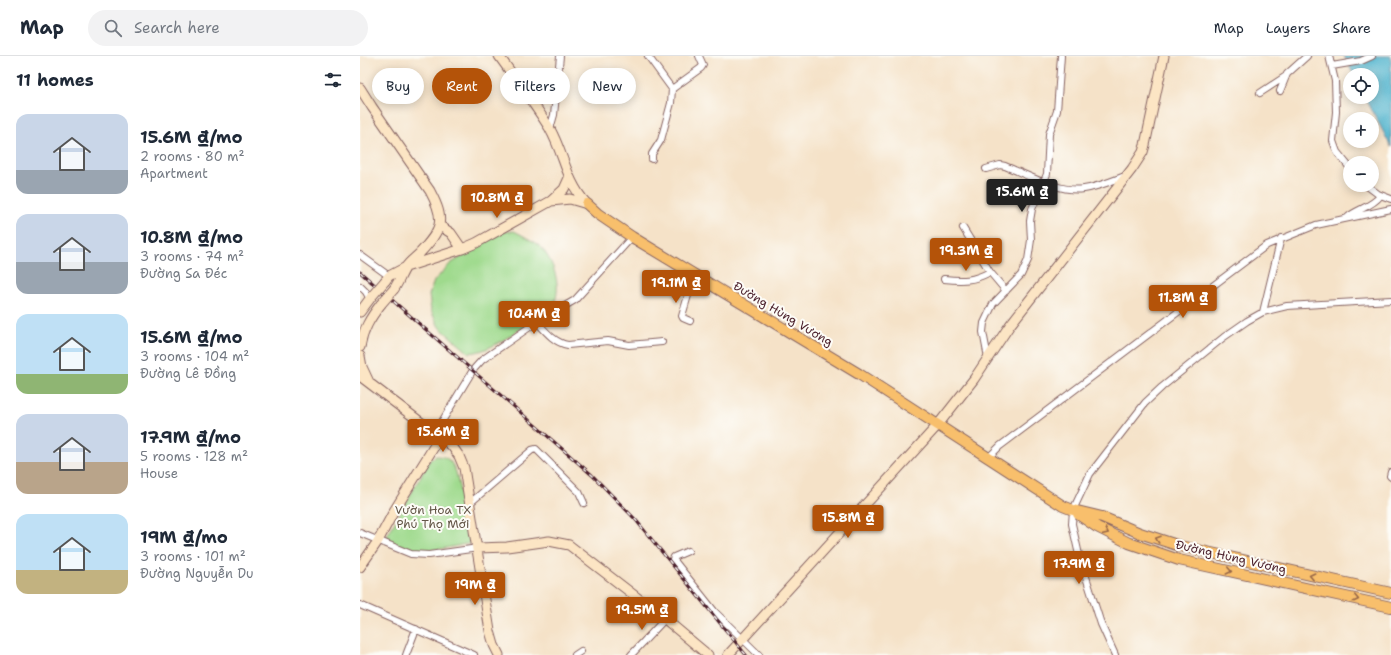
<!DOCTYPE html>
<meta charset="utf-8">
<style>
:root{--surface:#fff;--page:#f2f2f3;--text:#1f2937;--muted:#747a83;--line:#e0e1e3;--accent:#b45309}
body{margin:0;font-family:"Shantell Sans",sans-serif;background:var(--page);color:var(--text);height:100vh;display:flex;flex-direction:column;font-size:15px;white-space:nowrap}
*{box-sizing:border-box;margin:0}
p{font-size:13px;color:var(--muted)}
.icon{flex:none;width:22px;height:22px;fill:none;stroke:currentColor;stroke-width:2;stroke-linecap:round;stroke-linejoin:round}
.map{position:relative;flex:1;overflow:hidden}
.details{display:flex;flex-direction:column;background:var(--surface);width:360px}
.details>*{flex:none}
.top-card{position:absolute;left:12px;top:12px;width:380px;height:36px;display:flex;gap:8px}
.tools{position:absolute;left:983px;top:12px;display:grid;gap:8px}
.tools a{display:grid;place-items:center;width:36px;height:36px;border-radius:50%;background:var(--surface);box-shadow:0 2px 10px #0003;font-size:20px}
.price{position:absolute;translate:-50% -34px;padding:0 9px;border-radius:4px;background:var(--accent);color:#fff;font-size:13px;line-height:26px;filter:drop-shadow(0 1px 2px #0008)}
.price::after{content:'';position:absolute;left:50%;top:24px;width:12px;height:9px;margin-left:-6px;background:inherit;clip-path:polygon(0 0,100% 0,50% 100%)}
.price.current{background:#222;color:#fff}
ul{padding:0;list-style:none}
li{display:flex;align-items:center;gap:12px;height:100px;padding:0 16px}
li span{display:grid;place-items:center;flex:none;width:112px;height:80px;border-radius:12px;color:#555}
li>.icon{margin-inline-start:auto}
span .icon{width:48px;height:48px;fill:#fffc;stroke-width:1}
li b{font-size:17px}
h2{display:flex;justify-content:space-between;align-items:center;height:48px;padding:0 16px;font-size:17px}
.chip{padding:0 14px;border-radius:18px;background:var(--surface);box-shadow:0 2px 10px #0003;font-size:14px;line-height:36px}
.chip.current{background:var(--accent);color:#fff}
header{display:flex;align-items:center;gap:24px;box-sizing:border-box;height:56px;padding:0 20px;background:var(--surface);border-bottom:1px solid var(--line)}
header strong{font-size:19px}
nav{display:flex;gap:22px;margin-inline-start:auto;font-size:14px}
.search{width:280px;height:36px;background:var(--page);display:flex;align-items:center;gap:10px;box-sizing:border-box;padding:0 14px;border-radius:22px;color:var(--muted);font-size:15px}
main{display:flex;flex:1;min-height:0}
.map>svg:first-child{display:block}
.green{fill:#9fda8d;stroke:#747c5c}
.water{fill:#4fb4ce;stroke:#4c6a7c}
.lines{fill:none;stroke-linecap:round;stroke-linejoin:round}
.street-casing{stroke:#866362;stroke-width:8}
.secondary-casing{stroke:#866362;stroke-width:11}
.primary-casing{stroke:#866362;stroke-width:12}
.street{stroke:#fff;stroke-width:6}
.secondary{stroke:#fce5c4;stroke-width:9}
.primary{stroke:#f8bf6c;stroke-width:10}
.rail-casing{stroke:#4a1f2b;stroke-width:3}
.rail{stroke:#fdfcf7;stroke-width:1.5;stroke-dasharray:4.5;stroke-linecap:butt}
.secondary-bridge-casing{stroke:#866362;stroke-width:11;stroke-linecap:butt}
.secondary-bridge{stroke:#fce5c4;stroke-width:9}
.oneway{stroke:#986748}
.labels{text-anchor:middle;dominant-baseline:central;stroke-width:4;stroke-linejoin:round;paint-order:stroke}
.street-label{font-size:12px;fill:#4a1f2b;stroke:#fdfcf7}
.park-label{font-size:12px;fill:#645748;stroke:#fdfcf7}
</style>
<header>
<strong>Map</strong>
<div class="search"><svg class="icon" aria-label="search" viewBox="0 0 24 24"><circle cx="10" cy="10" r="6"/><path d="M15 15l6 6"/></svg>Search here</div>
<nav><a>Map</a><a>Layers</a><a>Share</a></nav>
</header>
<main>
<section class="details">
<h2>11 homes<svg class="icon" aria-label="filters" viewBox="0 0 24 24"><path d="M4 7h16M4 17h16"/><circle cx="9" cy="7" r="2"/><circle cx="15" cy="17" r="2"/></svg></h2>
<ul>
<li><span style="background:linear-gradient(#c9d6e8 70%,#9aa5b1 0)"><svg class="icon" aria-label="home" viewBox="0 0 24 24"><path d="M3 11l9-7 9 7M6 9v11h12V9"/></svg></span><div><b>15.6M ₫/mo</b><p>2 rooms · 80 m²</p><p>Apartment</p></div></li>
<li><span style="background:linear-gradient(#c9d6e8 60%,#9aa5b1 0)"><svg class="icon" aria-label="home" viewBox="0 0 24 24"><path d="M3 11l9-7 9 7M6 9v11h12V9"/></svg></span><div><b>10.8M ₫/mo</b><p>3 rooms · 74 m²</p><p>Đường Sa Đéc</p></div></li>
<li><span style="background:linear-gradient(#bfe0f5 75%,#8fb573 0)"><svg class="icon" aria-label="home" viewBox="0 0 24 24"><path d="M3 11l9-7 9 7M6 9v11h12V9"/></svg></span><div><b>15.6M ₫/mo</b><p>3 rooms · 104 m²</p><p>Đường Lê Đồng</p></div></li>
<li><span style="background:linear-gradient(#c9d6e8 60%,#b9a48a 0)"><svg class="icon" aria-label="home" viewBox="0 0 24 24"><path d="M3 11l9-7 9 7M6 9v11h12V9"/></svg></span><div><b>17.9M ₫/mo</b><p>5 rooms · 128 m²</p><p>House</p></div></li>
<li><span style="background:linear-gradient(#bfe0f5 70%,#c2b280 0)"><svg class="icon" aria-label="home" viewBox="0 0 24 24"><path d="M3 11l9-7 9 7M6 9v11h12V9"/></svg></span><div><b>19M ₫/mo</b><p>3 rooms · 101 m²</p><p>Đường Nguyễn Du</p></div></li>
</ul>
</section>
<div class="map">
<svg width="1031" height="599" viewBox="0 0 1031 599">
<rect width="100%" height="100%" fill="#fdfcf7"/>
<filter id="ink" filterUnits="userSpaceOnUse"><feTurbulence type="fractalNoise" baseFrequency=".025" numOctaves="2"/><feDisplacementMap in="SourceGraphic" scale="8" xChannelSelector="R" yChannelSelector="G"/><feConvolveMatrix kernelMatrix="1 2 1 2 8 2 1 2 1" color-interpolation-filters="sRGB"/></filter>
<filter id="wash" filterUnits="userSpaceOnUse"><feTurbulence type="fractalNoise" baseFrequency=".012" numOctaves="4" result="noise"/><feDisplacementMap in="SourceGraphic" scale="16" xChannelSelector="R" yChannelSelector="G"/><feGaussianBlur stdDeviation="0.9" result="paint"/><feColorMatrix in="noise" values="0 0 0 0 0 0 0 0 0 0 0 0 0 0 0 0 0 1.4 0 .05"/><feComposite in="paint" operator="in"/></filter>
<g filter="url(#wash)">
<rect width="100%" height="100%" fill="#f5e2c8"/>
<!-- green -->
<path class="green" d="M154,175C162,179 170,183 178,189C193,201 205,235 191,252C186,259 164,271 156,276C142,285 126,296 109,297L79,271L71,255L69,239L74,225L90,208L142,176Z
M76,400C88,400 91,405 96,416L111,487C91,491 69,497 49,493C42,491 35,487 28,485L27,480L70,404Z"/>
<!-- water -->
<path class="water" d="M984,0H1031V91L1005,41H1012V19H994Z"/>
</g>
<g filter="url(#ink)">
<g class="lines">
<defs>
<path id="street" d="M288,0L312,33L311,47L301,84L292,98V103
M969,0L975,25L976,56L973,85L977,96L990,112
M972,10L1001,5L1012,0
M312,33L341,12L343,9L339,0
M920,35L927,18L947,0
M900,37L926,20
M190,73L194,59L200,0
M626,113L640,109L645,110C668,119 699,137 724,133C738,131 752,125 765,120
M1006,129L1018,138L1031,143
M988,161C998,153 1013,150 1020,140
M603,172L630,216L646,235
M0,199L29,220
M584,223C603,225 613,225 630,216
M0,230L6,236L10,243
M903,256L921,182
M330,265L323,262L322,260L334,219
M177,266C186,276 195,287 208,289L248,285L269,289L302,286
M628,302L623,276L624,267L633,248L661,219L668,204L671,184L670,165L672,153L687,118L689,78L697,55L701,0
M75,377L113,314L122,304L177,266L215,244L272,181
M628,402L640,390L907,189L956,169L1031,153
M1031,416L1030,420L1031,421
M110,447L172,394L176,393L219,436L224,447
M0,477L51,498L69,499L118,492
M328,495L314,501L313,503L355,556L399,599
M0,549L114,599
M46,599L56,573
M215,599L221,595
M271,599L305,563
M755,599L741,568L719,499L712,468L713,454L730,418L785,347L802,331L864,281L887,265L903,256L927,250L1031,244"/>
<path id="secondary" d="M139,0C156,24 175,48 190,73C204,98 206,125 226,147
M0,32L12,51L70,135C86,165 82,173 59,198C55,202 49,206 46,211C41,218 39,226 34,233
M191,145L204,133L209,122
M80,170L91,177L102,193
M25,225L29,220L46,211L102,193L116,187L191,145L210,143L227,148
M0,256L12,240
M0,291C3,274 10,262 21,248
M0,300L2,311L9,326
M0,320L92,390L99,400L104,412L130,575L134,589L139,599
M118,492L147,491L189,485L209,489L305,563L348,599
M0,511L18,485L34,455L80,381
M368,599L577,370L614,323L650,269L772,113L783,96L785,89L804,0"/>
<path id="primary" d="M227,148L238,158L272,181L499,318L703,450L713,454L742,461L780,477L820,490L1031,537
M718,458L737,471L769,487L819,504L1031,551"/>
</defs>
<!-- street casing -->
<use href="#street" class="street-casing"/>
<!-- secondary casing -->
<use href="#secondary" class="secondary-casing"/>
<!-- primary casing -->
<use href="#primary" class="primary-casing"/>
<!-- street -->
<use href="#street" class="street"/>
<!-- secondary -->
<use href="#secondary" class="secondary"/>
<!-- primary -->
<use href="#primary" class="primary"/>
<defs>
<path id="rail" d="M0,216L232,419L275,463L386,599"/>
</defs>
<!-- rail casing -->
<use href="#rail" class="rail-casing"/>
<!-- rail -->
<use href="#rail" class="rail"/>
<defs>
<path id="secondary-bridge" d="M12,240L25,225
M21,248L34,233"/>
</defs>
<!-- secondary-bridge casing -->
<use href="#secondary-bridge" class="secondary-bridge-casing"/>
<!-- secondary-bridge -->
<use href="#secondary-bridge" class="secondary-bridge"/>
</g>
<!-- one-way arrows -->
<defs><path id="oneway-chevron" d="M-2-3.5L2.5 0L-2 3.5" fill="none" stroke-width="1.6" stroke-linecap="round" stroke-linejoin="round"/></defs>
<g class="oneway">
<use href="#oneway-chevron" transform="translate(746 476) rotate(25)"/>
<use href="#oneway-chevron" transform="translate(798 483) rotate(-161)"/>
<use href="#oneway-chevron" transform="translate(869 515) rotate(13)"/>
<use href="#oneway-chevron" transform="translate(952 520) rotate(-167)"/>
<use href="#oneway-chevron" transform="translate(996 543) rotate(13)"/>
</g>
</g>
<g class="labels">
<!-- street labels -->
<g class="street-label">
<text transform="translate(423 258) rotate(31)">Đường Hùng Vương</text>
<text transform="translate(871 501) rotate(13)">Đường Hùng Vương</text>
</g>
<!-- park labels -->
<g class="park-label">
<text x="73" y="454">Vườn Hoa TX<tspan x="73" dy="14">Phú Thọ Mới</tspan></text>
</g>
</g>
</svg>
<div class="tools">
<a><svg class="icon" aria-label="locate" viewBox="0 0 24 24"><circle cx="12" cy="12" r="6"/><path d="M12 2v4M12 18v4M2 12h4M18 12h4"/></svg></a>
<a>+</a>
<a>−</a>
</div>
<b class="price current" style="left:662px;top:157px">15.6M ₫</b>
<b class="price" style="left:137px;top:163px">10.8M ₫</b>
<b class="price" style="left:606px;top:216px">19.3M ₫</b>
<b class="price" style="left:316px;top:248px">19.1M ₫</b>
<b class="price" style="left:823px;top:263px">11.8M ₫</b>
<b class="price" style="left:174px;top:279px">10.4M ₫</b>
<b class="price" style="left:83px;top:397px">15.6M ₫</b>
<b class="price" style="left:488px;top:483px">15.8M ₫</b>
<b class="price" style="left:719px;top:529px">17.9M ₫</b>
<b class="price" style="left:115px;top:550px">19M ₫</b>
<b class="price" style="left:282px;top:575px">19.5M ₫</b>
<div class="top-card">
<a class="chip">Buy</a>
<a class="chip current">Rent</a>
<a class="chip">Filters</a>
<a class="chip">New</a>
</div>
</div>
</main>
